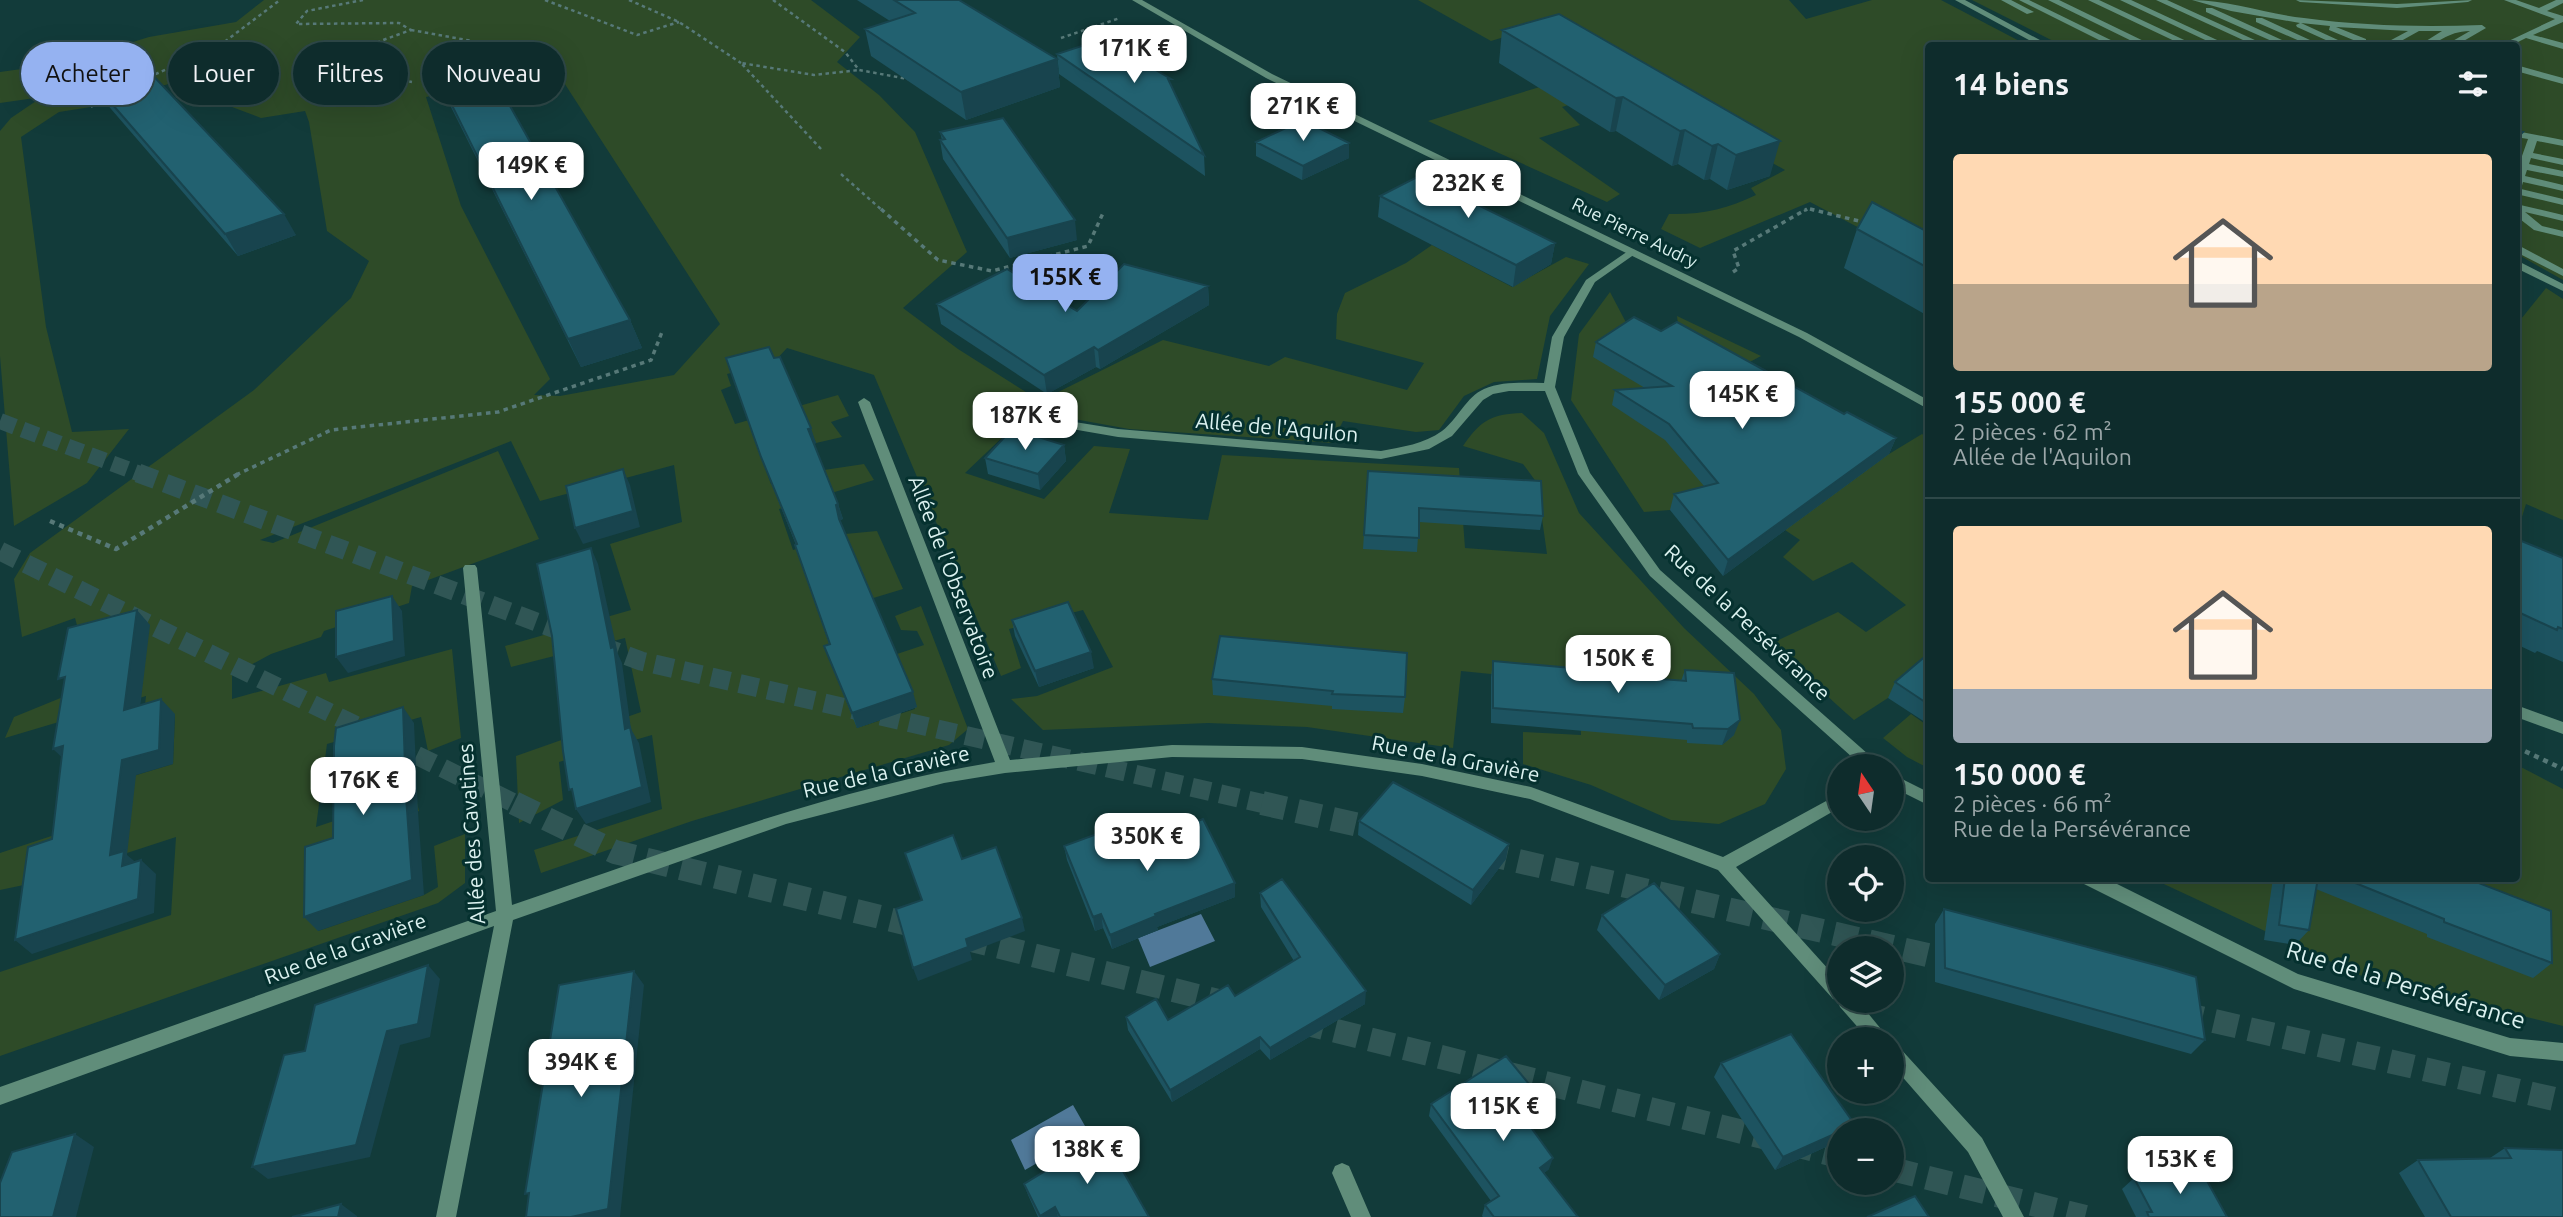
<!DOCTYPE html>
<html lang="fr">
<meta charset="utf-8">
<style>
:root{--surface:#0e2c2c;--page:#1c3838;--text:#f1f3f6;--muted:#9ba7a9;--line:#2e4848;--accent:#95b2f1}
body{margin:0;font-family:Ubuntu,sans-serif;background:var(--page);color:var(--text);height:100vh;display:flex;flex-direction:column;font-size:26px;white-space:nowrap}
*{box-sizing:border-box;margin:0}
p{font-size:23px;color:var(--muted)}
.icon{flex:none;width:38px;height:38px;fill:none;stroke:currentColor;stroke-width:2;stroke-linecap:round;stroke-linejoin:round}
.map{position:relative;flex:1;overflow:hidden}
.sheet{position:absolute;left:1925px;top:42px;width:595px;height:840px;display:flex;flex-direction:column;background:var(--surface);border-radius:7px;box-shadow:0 7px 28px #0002,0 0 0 2px var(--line)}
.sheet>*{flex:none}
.guide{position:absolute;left:21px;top:42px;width:665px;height:63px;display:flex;gap:14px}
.needle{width:46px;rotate:347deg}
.fabs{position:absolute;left:1827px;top:754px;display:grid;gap:14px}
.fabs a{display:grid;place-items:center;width:77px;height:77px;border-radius:50%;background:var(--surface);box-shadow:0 7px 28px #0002,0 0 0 2px var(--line);font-size:35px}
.price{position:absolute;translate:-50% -60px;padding:0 16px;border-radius:14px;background:#fff;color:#222;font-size:23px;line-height:46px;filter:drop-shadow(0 2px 4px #0008)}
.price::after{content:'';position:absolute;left:50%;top:42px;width:21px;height:16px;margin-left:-10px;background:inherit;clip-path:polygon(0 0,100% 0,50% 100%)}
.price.on{background:var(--accent);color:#111}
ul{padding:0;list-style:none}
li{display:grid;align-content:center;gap:14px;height:371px;padding:0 28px}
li+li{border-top:2px solid var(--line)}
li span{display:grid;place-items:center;height:217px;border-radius:7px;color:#555}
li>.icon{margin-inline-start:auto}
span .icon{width:126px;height:126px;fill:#fffc;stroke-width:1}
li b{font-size:30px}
h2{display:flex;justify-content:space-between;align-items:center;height:84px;padding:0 28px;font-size:30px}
.chip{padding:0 24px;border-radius:32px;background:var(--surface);box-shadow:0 7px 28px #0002,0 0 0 2px var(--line);font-size:24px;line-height:63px}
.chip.on{background:var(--accent);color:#111}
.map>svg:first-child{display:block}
.green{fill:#2e4b28;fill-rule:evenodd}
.water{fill:#507999}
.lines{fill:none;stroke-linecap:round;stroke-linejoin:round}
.trunk-tunnel-far2{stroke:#305655;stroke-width:16;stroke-dasharray:16 8;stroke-linecap:butt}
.trunk-tunnel-far1{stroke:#305655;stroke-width:19;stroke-dasharray:19 10;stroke-linecap:butt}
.trunk-tunnel{stroke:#305655;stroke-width:24;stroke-dasharray:24 12;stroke-linecap:butt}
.path-far2{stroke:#577978;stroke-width:2.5;stroke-dasharray:3.5 3.5;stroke-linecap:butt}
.path-far1{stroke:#577978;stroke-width:3.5;stroke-dasharray:4.5 4.5;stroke-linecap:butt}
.path{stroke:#577978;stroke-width:4.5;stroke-dasharray:5 5;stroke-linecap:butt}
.service{fill:#608d7a;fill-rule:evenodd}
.minor{fill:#608d7a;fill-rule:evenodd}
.tertiary{fill:#608d7a;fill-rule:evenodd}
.wall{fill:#1d5360}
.shaded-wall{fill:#18444e}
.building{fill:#226170;stroke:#18444e;stroke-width:2}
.labels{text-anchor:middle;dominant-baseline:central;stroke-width:6;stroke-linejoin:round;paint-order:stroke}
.far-street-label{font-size:18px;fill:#dcf2f0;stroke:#05312f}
.street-label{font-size:21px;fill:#dcf2f0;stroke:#05312f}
.near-street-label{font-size:24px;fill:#dcf2f0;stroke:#05312f}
</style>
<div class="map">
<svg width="2563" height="1217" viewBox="0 0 2563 1217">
<rect width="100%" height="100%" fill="#123b3a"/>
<!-- green -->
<path class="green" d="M264,0H811L860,37L837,62L879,95L915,132L967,252L903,308L958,349L1040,401L1163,340L1269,366L1285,357L1407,390L1424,363L1336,339L1337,314L1345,293L1406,263L1432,245L1512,287L1566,257L1589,264L1550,316L1537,379L1494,382L1464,396L1439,430L1416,432L1343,421L1332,443L1129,429L1030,411L965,473L1044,499L1094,446L1130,449L1109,513L1208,520L1222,455L1459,468L1465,548L1547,554L1537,483L1523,464L1463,446C1480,421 1491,414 1522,413L1544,433L1579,513L1684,628L1754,694L1781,730L1786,769L1765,804L1719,824L1671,820L1591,785L1523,764V732L1581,735L1579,683L1461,671L1453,748L1307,727L1208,723L1043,730L1011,699L1037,696L1113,667L1083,610L1009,629L1021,668L1001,676L874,375L787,348L774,362L727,374L731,386L721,390L735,424L838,395L849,416L831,422L842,437L816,443L811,431L757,446L771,484L824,470L864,464L874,480L779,509L793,550L845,534L877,531L903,589L870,599L835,659L857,728L915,709L894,655L924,645L917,631L901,630L895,616L921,606L968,729L949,745L692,821L541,873L534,850L662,809L652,735L559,762L563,800L519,823L516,756L641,712L625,638L511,667L505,646L631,610L610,544L682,522L674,465L540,501L511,441L260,540L273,543L498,451L539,539L412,586L409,603L324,631L321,637L271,654L232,675V699L326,673L329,682L452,649L461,738L428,751L421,717L327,744L316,827L415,794L419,811L347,837L318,931L424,895L438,887L434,846L465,834V883L438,903L0,1056V972L171,915L176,837L38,882L0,890V853L115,815L120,780L173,764L175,714L143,723L146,696L5,738L14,717L63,697L82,643L75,618L22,637L14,579L30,553L254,390L351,298L369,261L327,231L309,122L305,111L261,118L224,104L182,80L91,107L59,112L21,137L46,327L72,432L129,429L87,483L14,526L0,356V131L11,118L42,97L0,103V72L65,63L149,37L236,22ZM550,69L561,78L720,324L674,375L560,396L534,395L550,379L461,206L426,97Z
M1418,0H1789L1806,19L1872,0H1941L2027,45L1928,46V264L1810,202L1700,248L1661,229L1669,214C1701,215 1727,209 1756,195L1751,188L1785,170L1652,95L1611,92L1562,107L1580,125L1539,138L1620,194L1607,202L1428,121L1602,68L1533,28L1491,41Z
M1972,0H2563V280L2517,254L2516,46L2061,45Z
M2546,288L2563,299V520L2526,504L2517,533V324Z
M1610,292L1631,332L1679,333L1677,316L1761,356L1733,371L1889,454L1922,434L1928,438V672L1854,720C1825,695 1800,668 1772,643L1838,612L1866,632L1906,605L1852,562L1813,581L1783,557L1800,540L1785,530L1760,536L1714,498L1670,510L1644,512L1571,400L1579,334Z
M1911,714L1928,726V768L1907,757L1883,738Z
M2517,765L2563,789V1026L2364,977L2153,879L2516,878Z"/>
<!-- water -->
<path class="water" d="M1201,914L1215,941L1150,967L1138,938Z
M1073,1105L1089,1133L1025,1170L1011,1140Z"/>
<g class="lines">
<!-- trunk-tunnel-far2 -->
<path class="trunk-tunnel-far2" d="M0,421L143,475"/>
<!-- trunk-tunnel-far1 -->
<path class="trunk-tunnel-far1" d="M138,473L641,661L1269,805
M0,551L518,805"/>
<!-- trunk-tunnel -->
<path class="trunk-tunnel" d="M514,803L615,852L925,928
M1262,803L1385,831
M1483,853L1958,962
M964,938L1230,1004
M2179,1013L2563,1101
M1300,1022L1839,1156
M1892,1169L2085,1217"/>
<!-- path-far2 -->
<path class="path-far2" d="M363,0L307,11L296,24L399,23L411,30L358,49L391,52L364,62L369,75L412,82
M545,0L637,35L679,22
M629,0L679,22L741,63
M773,0L845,52L859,70L908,79
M411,30L478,42L483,48L475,60
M1061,38L1120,18
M149,77L219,46L280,0
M91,107L105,96
M821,149L741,63L814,75L859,70
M841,174L883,211
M1804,211L1808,209L1817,211"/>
<!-- path-far1 -->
<path class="path-far1" d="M881,209L938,260L992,271L1088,246L1103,213
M1810,209L1867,223
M1733,272L1739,268L1733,251L1807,209
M236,475L331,430L498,412L651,360L662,332"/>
<!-- path -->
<path class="path" d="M50,521L116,549L240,473
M2516,747L2563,769"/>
<!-- service -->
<path class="service" d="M2001,0H2011L2034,12L2027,14Z
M2019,0H2029L2123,46H2111Z
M2048,0H2059L2154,46H2142Z
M2088,0H2099L2197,46H2185Z
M2120,0H2131L2230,46H2218Z
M2156,0H2167L2268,46H2256Z
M2192,0C2228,0 2267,14 2304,18C2363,26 2422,27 2482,25L2486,28L2455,46H2444L2470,31C2446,31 2439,46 2418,46L2442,31H2419L2392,46H2380L2408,31L2336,27L2366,39V43L2363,44L2329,30L2330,26L2301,23L2351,46H2339L2297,27L2296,25L2300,23L2231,11Z
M2296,0L2397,4L2472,0L2468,2L2397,8L2300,2Z
M2504,0H2516L2539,8L2556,0H2563V3L2547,11L2563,16V22L2533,35L2563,43V49L2526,38L2510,46H2498L2555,19Z
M2206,8H2212L2295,46H2283L2206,12Z
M2256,18H2262L2323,46H2311L2256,22Z
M2516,65L2563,78V84L2516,71Z
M2516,131L2563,140V146L2537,141L2533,153L2563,159V165L2531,158L2529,164L2563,171V177L2527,170L2525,176L2563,185V191L2523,182L2521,189L2563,199V205L2516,194V173L2528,139L2516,137Z
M2516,204L2563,215V221L2525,212L2542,226L2563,231V237L2534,230L2516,216Z
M2516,244L2563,269V276L2516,252Z"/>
<!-- minor -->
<path class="minor" d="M1955,0H1965L2051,46H2040Z
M1631,249L1635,250V254L1595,282L1564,337L1555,387L1590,473L1660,570L1877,762L1880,766H1862L1650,576L1578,474L1545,391H1509L1493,394L1483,400L1452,436L1429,449L1381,459L1118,437L1037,423L979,398L985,394L1044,417L1118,429L1381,451C1402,447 1424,444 1442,431C1458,419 1466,397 1484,389C1502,381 1525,383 1544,383L1552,337L1586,280Z
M2516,260L2563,284V291L2516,268Z
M864,398L870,402L1010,760L1172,745L1302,747L1422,764L1531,787L1723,857L1839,794V808L1736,867L1839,981V1001H1858L1890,1040H1869L1840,1007L1837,1000L1833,999L1718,870L1530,799L1422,776L1302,759L1172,757L1005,773L944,783L786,824L513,920L456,1217H436L494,926L0,1105V1087L496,911L463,568L465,565H475L477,568L512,905C671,851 829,789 995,762L858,402Z
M1892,774L1928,792V805L1892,787Z
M2080,878H2105L2298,974L2510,1038L2563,1043V1061L2510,1056L2294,989L2082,883Z
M1892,1043L1898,1046L1982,1138L2024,1217H2003L1968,1152L1892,1065Z
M1342,1163L1349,1166L1371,1217H1351L1332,1173L1335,1166Z"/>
<!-- tertiary -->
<path class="tertiary" d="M1132,0H1142L1272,74L1807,333L1928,400V409L1799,337L1266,78Z
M2516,705L2563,722V734L2516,717Z"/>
</g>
<!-- wall -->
<path class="wall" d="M857,0H959L1057,59L1060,87L966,120L871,56L865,29L890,21Z
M1559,14L1770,176L1727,190L1710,179L1704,180L1678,164L1672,166L1616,131L1610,132L1499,63L1502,30Z
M1057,54L1171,85L1204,155L1205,176L1059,74Z
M433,67L630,320L642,348L581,367L444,93Z
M92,81L296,235L238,256L105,102Z
M940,132L1077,240L1010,258L943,159L940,140H942Z
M1256,142L1349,143V158L1302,180L1256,156Z
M1380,196L1555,243L1551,264L1513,287L1378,217Z
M1857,229L1928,232V316L1844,268Z
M1208,286L1209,305L1100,369L1096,367L1047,394L941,324L937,304L1077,311Z
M1661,331L1844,414L1896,438L1889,454L1723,576L1670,510L1674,494L1704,486L1665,440L1612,405L1615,390L1645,388L1593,357L1596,342Z
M726,358H774L816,443L814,444L838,504L843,519L840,520L917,707L857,728L824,646L829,644L796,545L767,472Z
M1064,445L1066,461L1040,490L988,474L985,458Z
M1368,471L1543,516L1540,530L1419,522L1417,552L1363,549Z
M2519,540L2563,558V662L2537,651L2535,653L2516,644V543Z
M1012,620L1094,668L1039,687L1015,636Z
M1928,654V724L1888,698L1895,682Z
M1493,661L1572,672L1681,681L1685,670L1734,735L1722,745L1687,743V740L1491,723V677Z
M1212,679L1405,697L1403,713L1332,709V706L1213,695Z
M1359,821L1506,859L1471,905L1358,835Z
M1064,846L1126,848L1235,897L1157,927L1158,930L1112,949L1103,928L1095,931L1067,860Z
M2273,878H2466L2552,963L2533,978L2427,937V934L2316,889L2309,930L2295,945L2264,940Z
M1260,893L1365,1004L1270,1060L1260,1049L1172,1102L1128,1030L1126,1017L1168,1020L1235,996L1294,961L1261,907Z
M1944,909L2205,1040L2191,1054L1935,982V924Z
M1602,915L1720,954L1714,969L1659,1000L1597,930Z
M1721,1063L1855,1125L1851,1130H1839V1141L1775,1170L1714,1077Z
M1525,1096L1514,1103L1549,1169L1544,1173L1578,1217H1483L1482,1216L1485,1205L1491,1201L1429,1116L1431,1104Z
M2505,1148L2563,1217H2425L2399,1173L2418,1160L2490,1158Z
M2134,1178L2227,1217H2136L2122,1189Z
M1024,1184L1149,1217H1038L1028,1195Z"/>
<!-- shaded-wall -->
<path class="shaded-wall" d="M1057,59L1060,87L966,120L961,92Z
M1623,97L1616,131L1610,132L1616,98Z
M1685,130L1678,164L1672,166L1680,131Z
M1780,141L1770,176L1727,190L1736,155Z
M1349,143V158L1302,180L1303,166Z
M1718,144L1710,179L1704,180L1712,146Z
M284,214L296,235L238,256L225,234Z
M1075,220L1077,240L1010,258L1007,238Z
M1555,243L1551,264L1513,287L1516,265Z
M1208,286L1209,305L1100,369L1098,350Z
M630,320L642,348L581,367L568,339Z
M1094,347L1096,367L1047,394L1044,375Z
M811,428L816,443L813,444L808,429Z
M1896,438L1889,454L1723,576L1728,560Z
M1064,445L1066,461L1040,490L1038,474Z
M623,469L630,485L640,527L583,544L575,528Z
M838,504L843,519L840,520L836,505Z
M591,548L598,564L618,654L622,663L631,729L639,743L651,802L586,824L576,809L625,729L611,648Z
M392,596L402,611L405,656L348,673L336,657Z
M137,610L150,625L138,725L124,710Z
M1091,652L1094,668L1039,687L1035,671Z
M913,692L917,707L857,728L852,713Z
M161,699L175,714L173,764L136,775L127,855L139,865L137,880L110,855L122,760Z
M403,707L414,723L418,812L424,895L318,931L304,917L406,796Z
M1740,720L1734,735L1722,745L1728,729Z
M63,746L69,764L53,749Z
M1509,844L1506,859L1471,905L1473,890Z
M141,860L156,874L154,913L32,954L15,940Z
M1235,883V897L1157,927L1158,930L1112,949L1110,935L1155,914Z
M1101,914L1103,928L1095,931L1093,917Z
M1022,918L1025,931L970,952L972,960L918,981L913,968L966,939Z
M1720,954L1714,969L1659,1000L1665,985Z
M428,965L440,979L430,1037L400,1045L370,1157L268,1179L252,1167L387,1031Z
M634,971L644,985L620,1217H571Z
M1366,991L1365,1004L1270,1060V1048Z
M1260,1037V1049L1172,1102L1170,1090Z
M1529,1084L1525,1096L1506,1109L1509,1097Z
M1855,1125L1851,1130H1842Z
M1839,1132V1141L1775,1170L1783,1157Z
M75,1134L94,1147L76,1217H53Z
M1553,1158L1549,1169L1537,1179L1540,1168Z
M341,1204L357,1216V1217H338Z
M1055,1207L1058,1217H1040V1216Z"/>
<!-- building -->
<path class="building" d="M894,0H959L1057,59L961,92L865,29L915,13Z
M1559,14L1780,141L1736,155L1718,144L1712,146L1685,130L1680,131L1623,97L1616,98L1502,30Z
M1103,39L1171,79H1168L1204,155L1057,54Z
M482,56L630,320L568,339L433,67Z
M144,66L284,214L225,234L92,81Z
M1003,118L1075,220L1007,238L940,140L945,139L940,132Z
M1303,120L1349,143L1303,166L1256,142Z
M2516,131L2523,132L2516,139Z
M1419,176L1555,243L1516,265L1380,196Z
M1872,202L1928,232V268L1857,229Z
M1124,264L1208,286L1098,350L1094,347L1044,375L937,304L1007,269L1077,311Z
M1634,317L1661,331L1677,322L1844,414L1847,412L1896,438L1728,560L1674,494L1718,483L1669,424L1615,390L1672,386L1596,342Z
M769,347L774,358L780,357L811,428L808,429L838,504L836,505L839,519L913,692L852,713L824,646L830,644L795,545L797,544L761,457L726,358Z
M1012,429L1064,445L1038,474L985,458Z
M623,469L633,511L575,528L566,486Z
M1368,471L1541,481L1543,516L1419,508V538L1364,535Z
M2519,540L2563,558V629L2558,627L2557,630L2516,611V545Z
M591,548L611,648L614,647L625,729L630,727L642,787L576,809L572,789L569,790L563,751L552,636L537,564Z
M392,596L394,641L336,657V611Z
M1068,602L1091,652L1035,671L1012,620Z
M137,610L124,710L161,699L159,750L122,760L110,855L124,851L122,866L141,860L138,899L15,940L28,847L52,839L63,746L53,749L65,677L58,679L68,628Z
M1220,636L1407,653L1405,697L1332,694L1333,691L1212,679Z
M1928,654V704L1895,682Z
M1493,661L1572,668V672L1686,681L1685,670L1734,673L1740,720L1728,729L1693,728L1692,724L1493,708Z
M403,707L406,796L412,880L304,917L305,847L333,838L334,746L336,728Z
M1393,782L1509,844L1473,890L1359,821Z
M1203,819L1235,883L1155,914L1156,916L1110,935L1101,914L1093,917L1064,846L1116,827L1126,848Z
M953,835L962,859L996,847L1022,918L966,939L968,947L913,968L896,909L922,900L905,853Z
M2285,878H2318L2309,930L2279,925Z
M2343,878H2466L2551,911L2552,963L2444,922V919Z
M1282,879L1366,991L1270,1048L1260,1037L1170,1090L1126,1017L1156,999L1168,1020L1228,985L1235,996L1300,957L1260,893Z
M1654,883L1720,954L1665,985L1602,915Z
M1944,909L2163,967L2196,977L2205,1040L1945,968Z
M428,965L418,1024L387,1031L356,1145L252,1167L284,1055L305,1051L315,1005Z
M634,971L608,1209L571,1217H526L529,1193L525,1194L559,985Z
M1791,1034L1855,1125L1839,1130V1132L1783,1157L1721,1063Z
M1506,1056L1529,1084L1509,1097L1553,1158L1540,1168L1578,1217H1494L1485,1205L1499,1196L1431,1104Z
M75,1134L53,1217H0V1183L12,1152Z
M1103,1136L1149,1217H1060L1055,1207L1040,1216L1024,1184Z
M2505,1148L2563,1150V1217H2451L2418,1160L2511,1158Z
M2201,1170L2227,1217H2149L2147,1212H2152L2134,1178Z
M1915,1196L1929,1217H1867Z
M341,1204L338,1217H292Z"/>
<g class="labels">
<!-- far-street labels -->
<g class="far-street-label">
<text transform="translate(1635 232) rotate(26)">Rue Pierre Audry</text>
</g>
<!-- street labels -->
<g class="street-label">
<text transform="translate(1277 427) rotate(5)">Allée de l'Aquilon</text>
<text transform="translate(954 577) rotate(69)">Allée de l'Observatoire</text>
<text transform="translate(1748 622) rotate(43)">Rue de la Persévérance</text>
<text transform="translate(1456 758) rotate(11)">Rue de la Gravière</text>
<text transform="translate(886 771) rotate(-13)">Rue de la Gravière</text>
<text transform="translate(471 834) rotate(-94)">Allée des Cavatines</text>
<text transform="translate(345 948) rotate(-20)">Rue de la Gravière</text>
</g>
<!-- near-street labels -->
<g class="near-street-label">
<text transform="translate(2406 985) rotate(17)">Rue de la Persévérance</text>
</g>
</g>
</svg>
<div class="fabs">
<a><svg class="needle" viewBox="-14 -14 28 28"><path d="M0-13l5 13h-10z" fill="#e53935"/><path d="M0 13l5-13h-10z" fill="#9ba7a9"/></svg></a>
<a><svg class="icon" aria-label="locate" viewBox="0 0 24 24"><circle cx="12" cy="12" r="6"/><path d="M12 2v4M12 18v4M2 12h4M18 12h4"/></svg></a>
<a><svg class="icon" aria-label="layers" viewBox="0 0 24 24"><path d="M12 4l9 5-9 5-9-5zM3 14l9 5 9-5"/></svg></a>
<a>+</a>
<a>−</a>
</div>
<b class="price" style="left:1134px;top:85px">171K €</b>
<b class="price" style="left:1303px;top:143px">271K €</b>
<b class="price" style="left:531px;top:202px">149K €</b>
<b class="price" style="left:1468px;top:220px">232K €</b>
<b class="price on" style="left:1065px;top:314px">155K €</b>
<b class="price" style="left:1742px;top:431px">145K €</b>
<b class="price" style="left:1025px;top:452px">187K €</b>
<b class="price" style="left:1618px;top:695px">150K €</b>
<b class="price" style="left:363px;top:817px">176K €</b>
<b class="price" style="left:1147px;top:873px">350K €</b>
<b class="price" style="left:581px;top:1099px">394K €</b>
<b class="price" style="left:1503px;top:1143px">115K €</b>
<b class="price" style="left:1087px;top:1186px">138K €</b>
<b class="price" style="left:2180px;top:1196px">153K €</b>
<div class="guide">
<a class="chip on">Acheter</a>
<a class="chip">Louer</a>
<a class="chip">Filtres</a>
<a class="chip">Nouveau</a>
</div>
<section class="sheet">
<h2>14 biens<svg class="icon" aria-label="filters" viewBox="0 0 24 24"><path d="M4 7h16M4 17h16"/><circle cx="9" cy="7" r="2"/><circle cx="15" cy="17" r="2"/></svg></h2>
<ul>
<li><span style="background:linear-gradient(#ffd9b3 60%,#b9a48a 0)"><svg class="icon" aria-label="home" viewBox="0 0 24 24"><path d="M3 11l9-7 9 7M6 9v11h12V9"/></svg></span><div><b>155 000 €</b><p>2 pièces · 62 m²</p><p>Allée de l'Aquilon</p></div></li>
<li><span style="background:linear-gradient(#ffd9b3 75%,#9aa5b1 0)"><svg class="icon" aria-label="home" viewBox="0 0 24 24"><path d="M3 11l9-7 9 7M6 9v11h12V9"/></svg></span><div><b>150 000 €</b><p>2 pièces · 66 m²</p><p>Rue de la Persévérance</p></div></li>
</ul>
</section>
</div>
